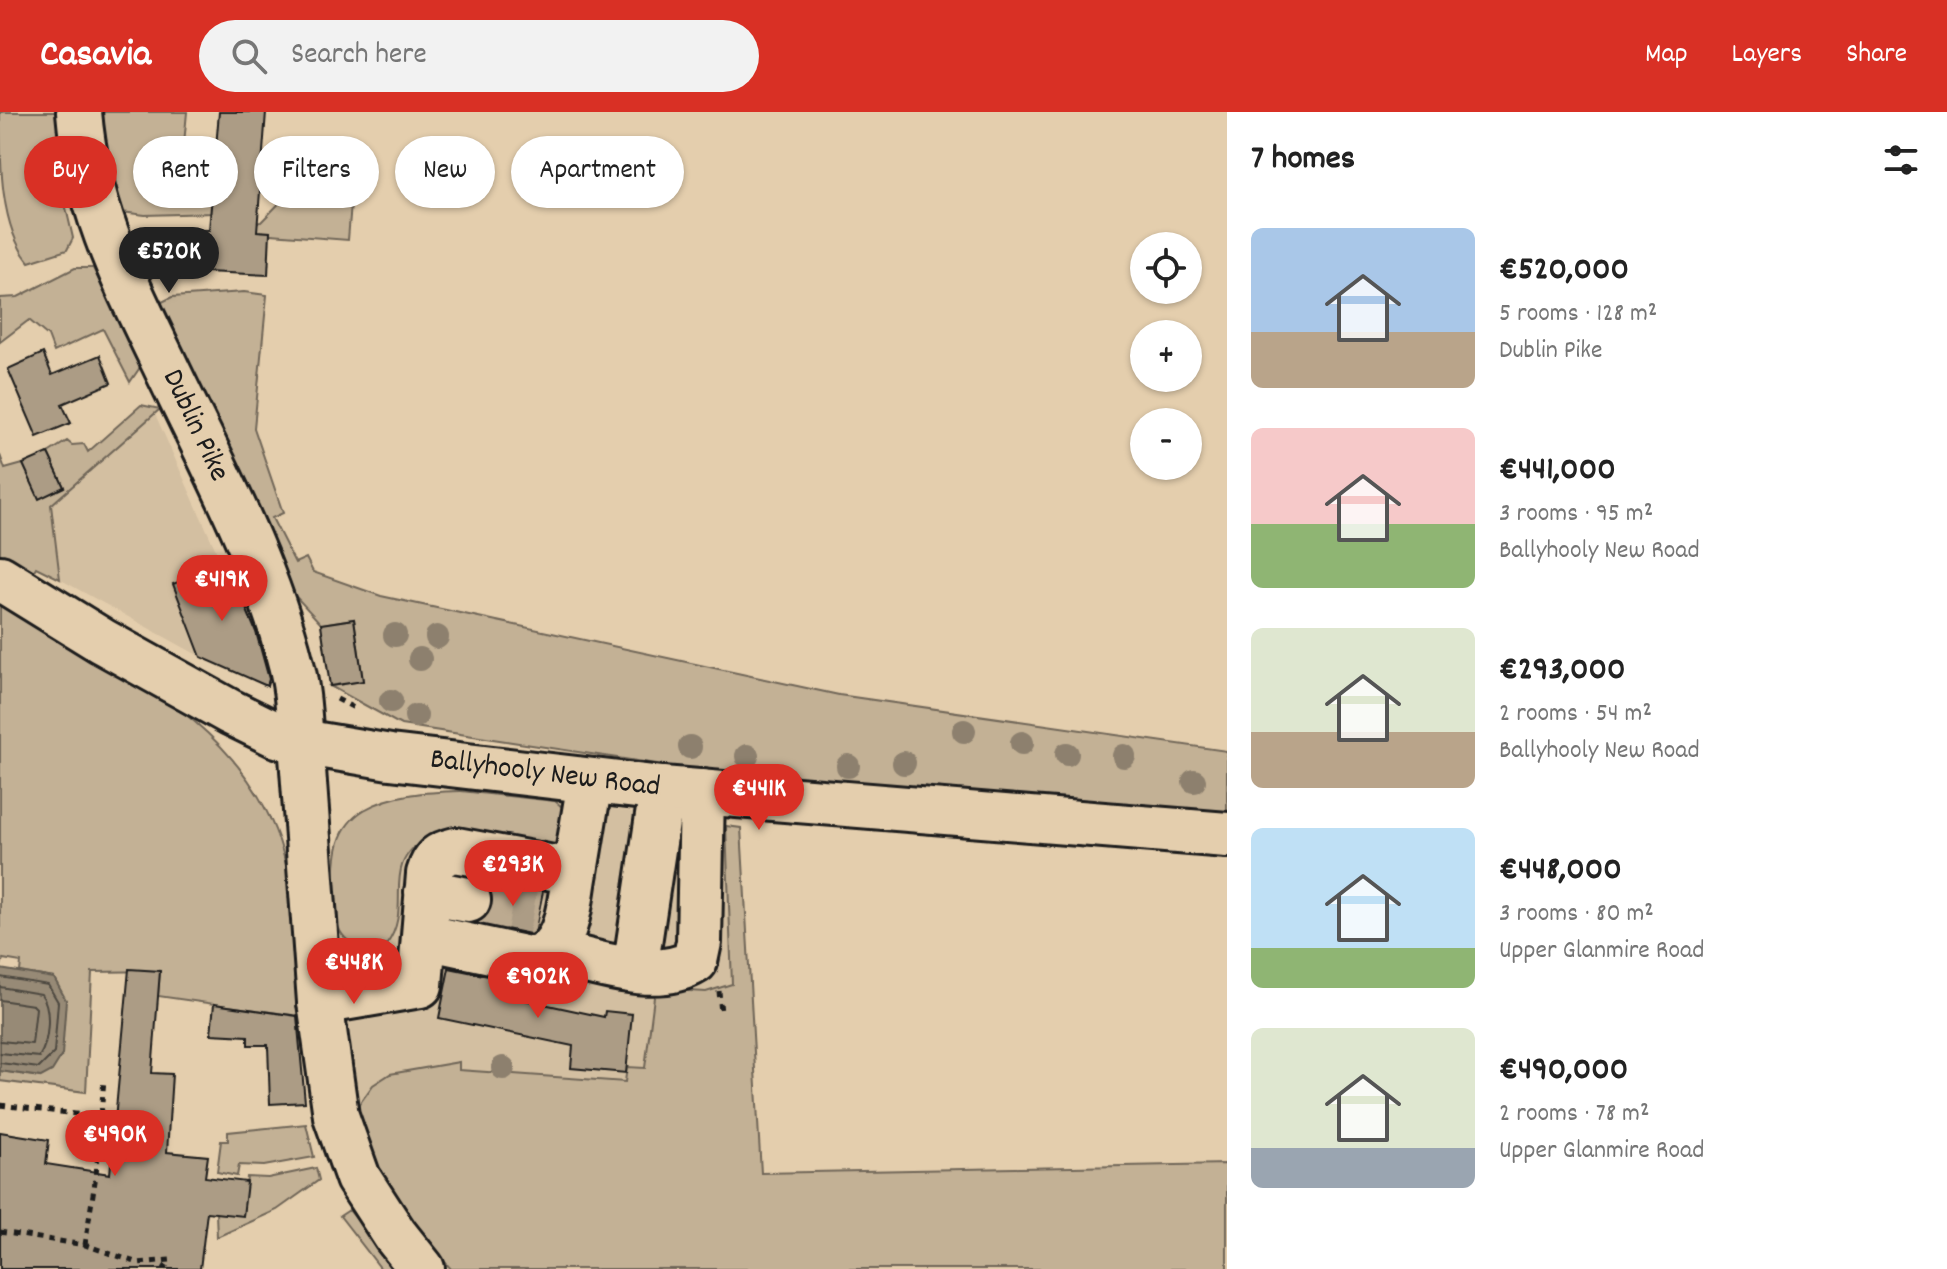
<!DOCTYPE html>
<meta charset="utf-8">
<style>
:root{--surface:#fff;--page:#f2f2f2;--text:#222;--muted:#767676;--accent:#d93025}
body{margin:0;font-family:Dekko,sans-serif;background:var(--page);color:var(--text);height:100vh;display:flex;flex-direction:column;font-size:30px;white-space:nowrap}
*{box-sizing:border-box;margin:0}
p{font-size:26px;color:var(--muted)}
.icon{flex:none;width:44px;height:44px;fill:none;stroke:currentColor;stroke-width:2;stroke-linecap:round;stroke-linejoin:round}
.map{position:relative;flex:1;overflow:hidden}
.side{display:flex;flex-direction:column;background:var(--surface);width:720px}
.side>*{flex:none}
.banner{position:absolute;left:24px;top:24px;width:760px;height:72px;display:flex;gap:16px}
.tools{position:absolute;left:1130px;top:120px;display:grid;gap:16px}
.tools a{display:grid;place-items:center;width:72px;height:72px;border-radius:50%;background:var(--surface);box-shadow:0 2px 6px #0004;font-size:40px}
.price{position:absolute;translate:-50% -68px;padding:0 18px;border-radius:28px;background:var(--accent);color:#fff;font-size:26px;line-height:52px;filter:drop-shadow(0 2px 4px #0008)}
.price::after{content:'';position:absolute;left:50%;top:48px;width:24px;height:18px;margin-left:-12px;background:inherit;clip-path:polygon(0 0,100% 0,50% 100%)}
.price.selected{background:#222;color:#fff}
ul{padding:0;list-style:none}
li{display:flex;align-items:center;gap:24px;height:200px;padding:0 24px}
li span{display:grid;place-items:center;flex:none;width:224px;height:160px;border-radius:12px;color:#555}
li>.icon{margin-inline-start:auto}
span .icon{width:96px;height:96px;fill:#fffc;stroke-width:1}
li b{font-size:34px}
h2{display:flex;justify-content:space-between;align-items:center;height:96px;padding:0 24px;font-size:34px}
.pill{padding:0 28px;border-radius:36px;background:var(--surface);box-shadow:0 2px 6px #0004;font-size:28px;line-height:72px}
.pill.selected{background:var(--accent);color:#fff}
header{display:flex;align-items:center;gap:48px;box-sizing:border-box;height:112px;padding:0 40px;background:var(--accent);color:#fff}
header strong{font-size:38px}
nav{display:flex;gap:44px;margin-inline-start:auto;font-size:28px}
.search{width:560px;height:72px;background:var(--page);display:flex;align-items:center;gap:20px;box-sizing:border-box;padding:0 28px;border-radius:44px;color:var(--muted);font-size:30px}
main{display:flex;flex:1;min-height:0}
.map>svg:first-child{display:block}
.built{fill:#d3bfa1}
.green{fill:#c3b195;stroke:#706658;stroke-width:2}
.water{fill:#978a76;stroke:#665e52;stroke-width:2}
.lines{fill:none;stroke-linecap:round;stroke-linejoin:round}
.shore{stroke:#4d4840;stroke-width:2}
.building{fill:#ac9c85;stroke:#1c1c1c;stroke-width:2}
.minor-tunnel{stroke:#bcaa90;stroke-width:44;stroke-dasharray:44 22;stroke-linecap:butt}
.minor-casing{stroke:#1c1c1c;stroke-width:50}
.major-casing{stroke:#1c1c1c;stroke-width:50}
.path{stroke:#1c1c1c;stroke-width:5;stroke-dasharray:6 6;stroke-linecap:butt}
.minor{stroke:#e4cead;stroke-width:44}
.major{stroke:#e4cead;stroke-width:44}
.tree{fill:#8d806e}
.labels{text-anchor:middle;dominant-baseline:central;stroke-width:6;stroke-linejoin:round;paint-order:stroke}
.street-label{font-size:30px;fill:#1c1c1c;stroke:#e4cead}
</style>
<header>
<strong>Casavia</strong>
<div class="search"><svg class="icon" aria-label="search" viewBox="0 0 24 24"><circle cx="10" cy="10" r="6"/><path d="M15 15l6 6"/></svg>Search here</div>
<nav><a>Map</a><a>Layers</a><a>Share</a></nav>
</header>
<main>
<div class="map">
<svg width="1227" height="1157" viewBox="0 0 1227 1157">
<rect width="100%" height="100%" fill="#e4cead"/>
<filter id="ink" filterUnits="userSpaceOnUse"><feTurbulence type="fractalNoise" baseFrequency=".0125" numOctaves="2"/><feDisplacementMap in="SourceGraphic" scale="16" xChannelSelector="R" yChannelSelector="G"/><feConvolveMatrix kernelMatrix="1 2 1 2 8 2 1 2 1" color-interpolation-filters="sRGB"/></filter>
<g filter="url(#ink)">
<!-- built -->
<path class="built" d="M155,302L222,452L241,487L251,484L275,552L267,574L203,546L3,436Z
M461,679L506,681L741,716L749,904L653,997L371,1024L356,988L342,902L333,793L337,732L345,715L362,699L387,687L425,680Z"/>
<!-- green -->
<path class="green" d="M0,0H58L61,74L73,126L67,138L29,150C0,115 0,50 0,0Z
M93,0H187L180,74L213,79V101L145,103L114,99Z
M328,64L353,67L348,128L231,119L233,112L261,110L303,67Z
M166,119C164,137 160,164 142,173L121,122Z
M75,156H93L141,254L130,270L103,217L54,240L48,224L29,208L0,230V186L18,185Z
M244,180L267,183L254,316L283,401L272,406L295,451L306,446L313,460L381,484L839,583L1227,639V703L736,664L401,613L330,574L363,569L354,507L321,512L287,475L154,194L172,185Z
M141,293L160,297L51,393L60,467L36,455L32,462L0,445V343L5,357L23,352L39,386L64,375L48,341L67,329L72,333L84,332L88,340Z
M0,492C115,556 253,611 286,753C297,801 297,854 299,904L158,884L160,859L92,860L86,980L0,969V959L40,965L54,866L20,860L21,850L3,847L0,857Z
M461,679L555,689L569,701L567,735L428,725C377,754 415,793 387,832C340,844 332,813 334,775C335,744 335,716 364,698C394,681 428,680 461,679Z
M726,714L741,716L761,1061L1227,1052V1157H451L386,1082L359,1016L358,994L373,973L390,962L459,950V958L625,970L627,955L645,956L655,877L706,880L732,872Z
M306,1012L314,1045L264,1054L239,1053L237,1064L217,1060L221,1029H228V1020Z
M316,1056L319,1068L277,1098L217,1125L216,1101L243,1103L247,1065L268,1066Z
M349,1098L396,1157H381L340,1104Z"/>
<!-- water -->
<path class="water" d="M0,857L54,866L66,888L62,943L52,959L41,965L0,959Z"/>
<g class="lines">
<!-- shore -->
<path class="shore" d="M0,865L48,873L58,890L54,941L39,956L0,951
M0,875L41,882C52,896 49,930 39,945L0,941
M0,888L33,893L36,896L32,932L0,929"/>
</g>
<!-- building -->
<path class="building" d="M219,0H266L257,119L270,120L268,163L206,160V151L186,150L187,118H209Z
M43,241L52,263L100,243L111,271L62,292L71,311L37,325L8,257Z
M48,341L64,375L39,387L23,352Z
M227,450L256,520L269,567L267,574L201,545L173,472Z
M354,507L363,569L330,574L321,512Z
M483,768L543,779L535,818L530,822L478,811L487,804L493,792L491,779Z
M449,856L528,872L525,888L604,905L605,899L632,902L626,961L571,956L573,934L439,906Z
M129,857L160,859L152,961L172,962L167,1040L208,1044L205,1065L247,1070L243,1104L207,1100L200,1157H0V1020L49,1028L46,1052L110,1062Z
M214,892L297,904L305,990L270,992L268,933H248V924L211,922Z"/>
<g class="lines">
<!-- minor-tunnel -->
<path class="minor-tunnel" d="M468,788L538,801"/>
<defs>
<path id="minor" d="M79,0C87,96 123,166 164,251C210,348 265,447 291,552C298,577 299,605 301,630
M427,780L468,788
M426,825L533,848C569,837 569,792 575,760
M550,840C593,849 655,874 695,849L699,830L702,680
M635,858L662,677
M320,890L420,873L429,762C434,745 439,742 456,738L575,760L590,669"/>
<path id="major" d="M0,466L102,529L230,600L277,623L301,630L390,645L662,677L1227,723
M301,630L320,890L336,1004L358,1066L395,1123L422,1157"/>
</defs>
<!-- minor casing -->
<use href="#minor" class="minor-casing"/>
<!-- major casing -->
<use href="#major" class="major-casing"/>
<!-- path -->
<path class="path" d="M337,587L356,597
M719,879L721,901
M0,993L102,1005L139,1018
M0,1120L85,1133L138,1151L170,1148L164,1157
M85,1133L96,1063L104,967"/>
<!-- minor -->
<use href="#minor" class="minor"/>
<!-- major -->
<use href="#major" class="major"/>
</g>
<!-- trees -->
<g class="tree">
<circle cx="395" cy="523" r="12"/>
<circle cx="437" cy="525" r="12"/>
<circle cx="420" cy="547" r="12"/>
<circle cx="391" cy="589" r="12"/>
<circle cx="416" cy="604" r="12"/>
<circle cx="964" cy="619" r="12"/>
<circle cx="1022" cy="631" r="12"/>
<circle cx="690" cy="635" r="12"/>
<circle cx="1067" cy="642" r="12"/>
<circle cx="747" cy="644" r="12"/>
<circle cx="1124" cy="644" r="12"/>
<circle cx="904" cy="651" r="12"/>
<circle cx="848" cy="654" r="12"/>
<circle cx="1194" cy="669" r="12"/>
<circle cx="503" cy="956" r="12"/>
</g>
</g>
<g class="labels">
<!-- street labels -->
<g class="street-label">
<text transform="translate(194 314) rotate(65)">Dublin Pike</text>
<text transform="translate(545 663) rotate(7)">Ballyhooly New Road</text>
</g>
</g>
</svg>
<div class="tools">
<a><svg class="icon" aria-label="locate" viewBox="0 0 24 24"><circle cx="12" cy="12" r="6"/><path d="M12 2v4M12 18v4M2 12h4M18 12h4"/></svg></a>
<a>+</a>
<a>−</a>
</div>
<b class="price selected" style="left:169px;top:183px">€520K</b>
<b class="price" style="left:222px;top:511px">€419K</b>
<b class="price" style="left:759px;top:720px">€441K</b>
<b class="price" style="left:513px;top:796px">€293K</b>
<b class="price" style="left:354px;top:894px">€448K</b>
<b class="price" style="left:538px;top:908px">€902K</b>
<b class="price" style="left:115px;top:1066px">€490K</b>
<div class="banner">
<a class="pill selected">Buy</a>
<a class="pill">Rent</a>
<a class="pill">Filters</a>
<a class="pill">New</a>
<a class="pill">Apartment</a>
</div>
</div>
<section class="side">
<h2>7 homes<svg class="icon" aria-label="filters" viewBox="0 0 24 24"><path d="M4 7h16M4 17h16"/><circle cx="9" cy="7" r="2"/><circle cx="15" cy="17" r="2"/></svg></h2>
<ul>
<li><span style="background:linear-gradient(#a9c7e8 65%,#b9a48a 0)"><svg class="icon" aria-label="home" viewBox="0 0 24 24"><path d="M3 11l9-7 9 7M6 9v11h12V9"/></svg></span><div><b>€520,000</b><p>5 rooms · 128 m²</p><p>Dublin Pike</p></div></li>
<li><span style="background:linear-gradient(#f6c9c9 60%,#8fb573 0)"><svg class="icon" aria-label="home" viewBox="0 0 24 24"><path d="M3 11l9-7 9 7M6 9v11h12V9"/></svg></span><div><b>€441,000</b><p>3 rooms · 95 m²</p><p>Ballyhooly New Road</p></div></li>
<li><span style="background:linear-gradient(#dfe7d0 65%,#b9a48a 0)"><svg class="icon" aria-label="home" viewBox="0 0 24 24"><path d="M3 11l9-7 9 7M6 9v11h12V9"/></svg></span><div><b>€293,000</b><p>2 rooms · 54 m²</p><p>Ballyhooly New Road</p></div></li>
<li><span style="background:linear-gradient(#bfe0f5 75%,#8fb573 0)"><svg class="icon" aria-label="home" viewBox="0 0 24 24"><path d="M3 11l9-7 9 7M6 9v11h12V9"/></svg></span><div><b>€448,000</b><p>3 rooms · 80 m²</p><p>Upper Glanmire Road</p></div></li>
<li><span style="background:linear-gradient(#dfe7d0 75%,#9aa5b1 0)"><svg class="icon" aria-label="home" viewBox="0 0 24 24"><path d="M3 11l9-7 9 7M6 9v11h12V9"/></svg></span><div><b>€490,000</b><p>2 rooms · 78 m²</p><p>Upper Glanmire Road</p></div></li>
</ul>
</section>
</main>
